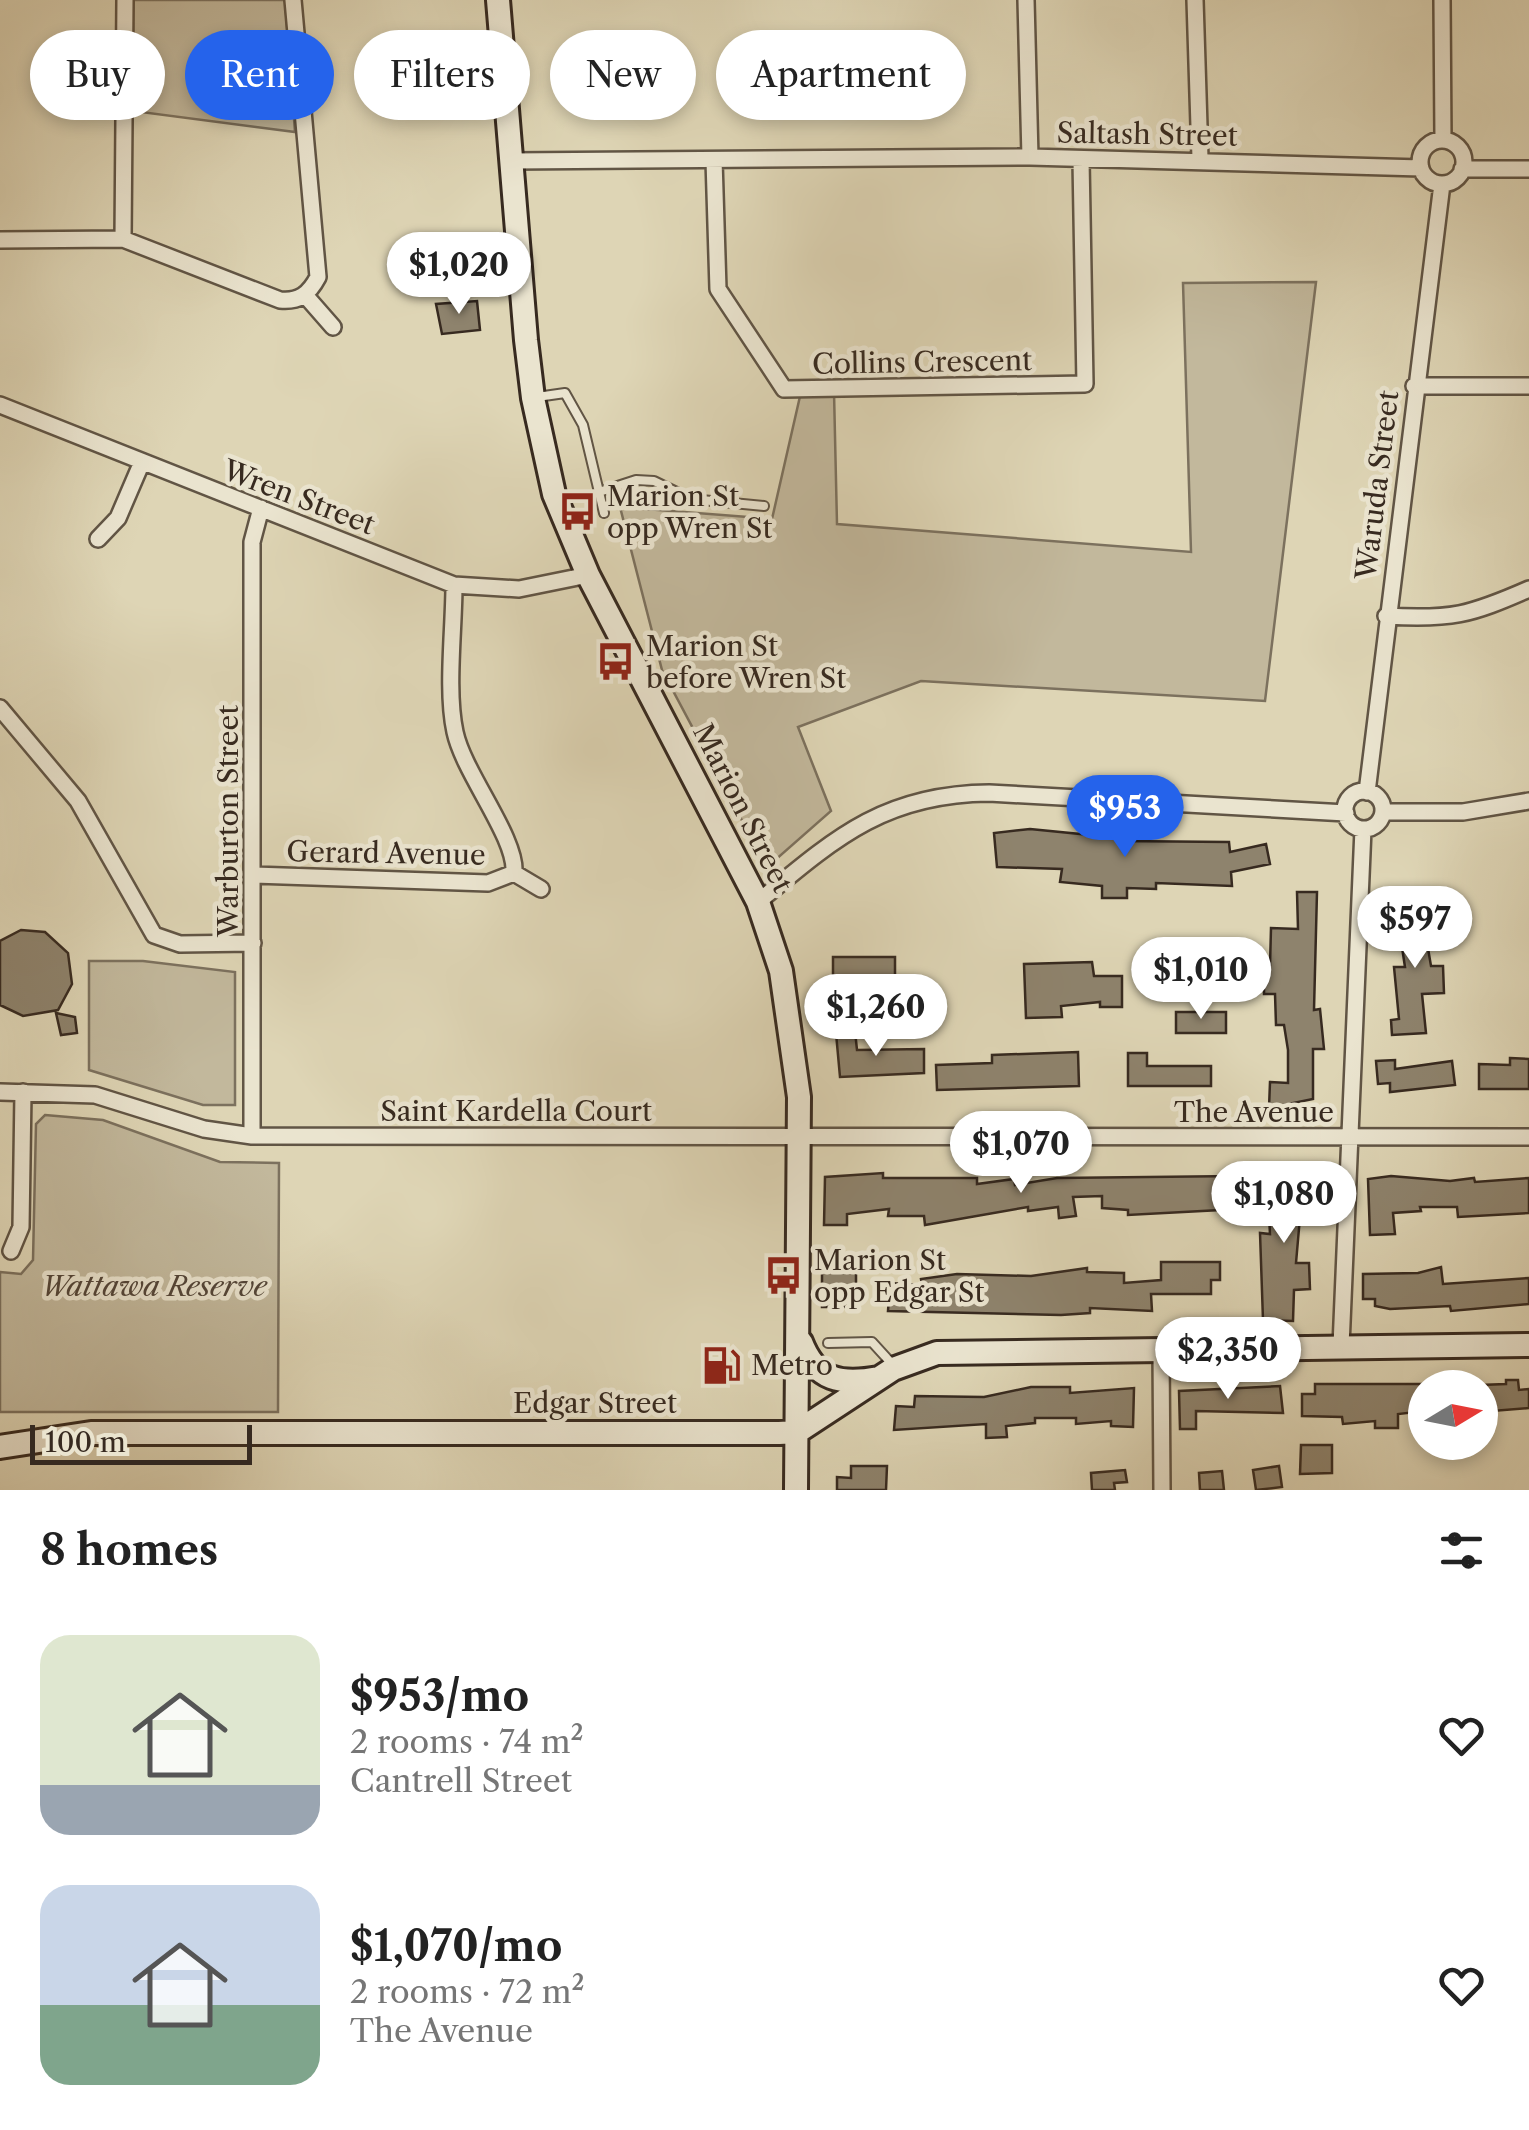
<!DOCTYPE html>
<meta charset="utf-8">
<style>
:root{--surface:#fff;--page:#f6f6f6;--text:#222;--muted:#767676;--accent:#2563eb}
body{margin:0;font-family:"Libre Caslon Text",serif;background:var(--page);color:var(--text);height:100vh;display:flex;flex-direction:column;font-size:38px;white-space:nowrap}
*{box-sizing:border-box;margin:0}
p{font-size:32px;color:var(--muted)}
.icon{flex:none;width:55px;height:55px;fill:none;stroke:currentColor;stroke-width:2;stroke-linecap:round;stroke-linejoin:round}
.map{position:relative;height:1490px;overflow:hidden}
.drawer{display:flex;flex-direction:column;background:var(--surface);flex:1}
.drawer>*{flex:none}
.guide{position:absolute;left:30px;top:30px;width:1000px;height:90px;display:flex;gap:20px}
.needle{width:65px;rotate:80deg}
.controls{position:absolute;left:1408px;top:1370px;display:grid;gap:20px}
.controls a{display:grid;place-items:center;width:90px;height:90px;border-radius:50%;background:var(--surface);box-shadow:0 5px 15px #0003;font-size:50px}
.scale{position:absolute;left:30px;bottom:25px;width:222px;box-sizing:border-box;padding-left:10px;border:5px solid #372a20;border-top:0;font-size:28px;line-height:35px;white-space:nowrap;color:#372a20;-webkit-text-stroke:8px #eae4cf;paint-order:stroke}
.price{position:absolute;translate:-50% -85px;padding:0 22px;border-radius:35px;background:#fff;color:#222;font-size:32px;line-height:65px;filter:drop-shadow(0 2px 5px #0008)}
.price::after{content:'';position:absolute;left:50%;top:60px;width:30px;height:22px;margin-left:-15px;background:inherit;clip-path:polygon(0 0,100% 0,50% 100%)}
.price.active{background:var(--accent);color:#fff}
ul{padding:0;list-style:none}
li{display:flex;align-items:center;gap:30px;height:250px;padding:0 40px}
li span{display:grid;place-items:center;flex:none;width:280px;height:200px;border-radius:30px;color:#555}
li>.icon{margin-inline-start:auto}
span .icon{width:120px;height:120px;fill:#fffc;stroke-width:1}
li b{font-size:42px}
h2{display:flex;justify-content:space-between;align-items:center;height:120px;padding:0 40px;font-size:42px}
.pill{padding:0 35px;border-radius:45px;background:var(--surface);box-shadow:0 5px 15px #0003;font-size:35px;line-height:90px}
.pill.active{background:var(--accent);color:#fff}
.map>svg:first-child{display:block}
.green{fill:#c2b89c;stroke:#7c715e;stroke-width:2.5}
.building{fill:#8e836d;stroke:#372a20;stroke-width:2.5}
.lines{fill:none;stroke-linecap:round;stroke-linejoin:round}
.lane-casing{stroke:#615545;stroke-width:12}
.street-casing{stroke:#615545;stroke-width:20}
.secondary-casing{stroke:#372a20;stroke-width:28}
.lane{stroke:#eae4cf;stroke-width:8}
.street{stroke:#eae4cf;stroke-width:15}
.secondary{stroke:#eae4cf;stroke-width:22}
.labels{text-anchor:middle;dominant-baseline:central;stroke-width:9;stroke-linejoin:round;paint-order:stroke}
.street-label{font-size:28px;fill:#372a20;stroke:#eae4cf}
.poi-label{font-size:28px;fill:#372a20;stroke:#eae4cf;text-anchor:start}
.park-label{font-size:28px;font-style:italic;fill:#534639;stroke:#eae4cf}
</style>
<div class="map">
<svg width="1529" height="1490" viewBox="0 0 1529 1490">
<rect width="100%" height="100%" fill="#ded5b5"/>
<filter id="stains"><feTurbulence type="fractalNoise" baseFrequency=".002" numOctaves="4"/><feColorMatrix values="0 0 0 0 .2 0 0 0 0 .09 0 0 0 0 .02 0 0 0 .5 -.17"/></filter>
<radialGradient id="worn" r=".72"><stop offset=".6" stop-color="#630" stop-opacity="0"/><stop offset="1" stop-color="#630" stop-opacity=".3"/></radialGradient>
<!-- green -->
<path class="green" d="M133,0H285L295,132L133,111Z
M1316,282L1265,701L921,681L798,727L831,811L773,862L763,860L662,670L620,507L772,519L801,392H834L837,524L1191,552L1183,283Z
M89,961H143L235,972V1105H203L89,1070Z
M45,1115L103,1120L220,1162L279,1163L278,1412H0V1272L21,1274L33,1260L36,1124Z"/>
<!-- building -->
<path class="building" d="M477,301L480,330L442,334L436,304Z
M1030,829L1120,838V841L1229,842L1230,852L1266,844L1270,864L1231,872L1232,886L1156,883V889L1127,888V898H1102V886L1060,882L1062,869L997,867L994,833Z
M1297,892H1317L1314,1010L1320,1009L1324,1049H1313V1099L1269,1108L1270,1082L1288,1083V1050L1284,1025H1276L1275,994H1264V985H1258L1257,965H1270L1271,928L1298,929Z
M1405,895H1426L1424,925L1431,966H1443L1444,993L1422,994L1426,1033L1392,1035L1391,1020L1399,1019L1394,967H1405L1400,934L1406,933Z
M21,930L45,932L68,953L72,984L58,1010L23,1016L0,1005V941Z
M833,957H895V998H833Z
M1092,962L1094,976H1122V1007H1100V1002L1061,1006L1062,1017L1026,1018L1024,964Z
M1176,1012H1226V1033H1176Z
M56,1013L75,1017L77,1033L61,1035Z
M855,1031L857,1050L924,1049V1073L840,1077L836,1033Z
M1078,1052L1079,1086L937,1090L936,1065L992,1063V1055Z
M1128,1053H1147V1066H1211V1086H1128Z
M1510,1058L1529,1059V1089H1479V1064L1510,1065Z
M1395,1060V1069L1452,1061L1455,1085L1390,1092V1083L1378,1084L1376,1061Z
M1278,1167L1307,1169V1216L1300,1217L1296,1263H1309L1310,1289L1294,1290L1293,1321L1263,1320L1260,1233L1270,1234L1268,1197H1276Z
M883,1173V1178H977V1184L1014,1179L1015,1185L1057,1178L1237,1176L1239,1209L1128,1215V1210L1102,1208V1196L1073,1197L1076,1216L1059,1218L1058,1207L1028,1211V1207L925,1225L924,1216H888L889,1209L847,1214V1225H824L825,1177Z
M1391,1176L1450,1181L1474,1178L1475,1182L1529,1178V1213L1458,1217L1457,1207H1420L1421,1211L1393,1213L1395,1234L1370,1235L1368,1179Z
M843,1257L856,1258V1307H822V1272L842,1273Z
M1161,1262H1220V1280H1211V1294H1151L1152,1311L1090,1308V1313L1061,1315L888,1311L890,1283L922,1285L921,1279L957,1274L1031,1276L1087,1268V1272L1124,1273V1283L1161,1280Z
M1441,1267L1443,1284L1529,1278V1304L1451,1311L1450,1306L1390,1309L1375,1306V1299H1363V1274L1418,1273Z
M1506,1380H1518L1519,1390L1529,1389V1408L1480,1412V1385L1506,1384Z
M1315,1384H1425V1411L1398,1414V1428H1375V1421L1343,1424L1342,1417L1302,1416V1394H1315Z
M1280,1386L1283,1413L1196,1411V1429H1180L1179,1391Z
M1031,1387H1070V1393L1134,1388L1133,1427L1111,1426V1421L1076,1424V1418H1035V1423L1006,1426L1007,1437L986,1438V1424L894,1430L896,1406L914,1407L915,1396L984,1397Z
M1301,1445H1332V1473L1300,1474Z
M851,1466H887L886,1490H837V1477L851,1478Z
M1279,1466L1282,1487L1256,1490L1253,1470Z
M1125,1470L1127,1482L1114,1483L1115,1490H1092L1091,1473Z
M1222,1471L1224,1490H1200L1199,1473Z"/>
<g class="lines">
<defs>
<path id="lane" d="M537,397L565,393L583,425L604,513
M599,492L636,480L654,481L691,499L764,506
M828,1343L872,1342L893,1365"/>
<path id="street" d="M1026,0L1030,157
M1195,0L1200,158
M1442,0L1443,140
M1420 162a22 22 0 1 1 44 0a22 22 0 1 1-44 0Z
M714,160L718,289L784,389L1085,384L1081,160
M512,161L1030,157L1421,168
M1462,169H1529
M123,239L125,0
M0,240L123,239L280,300C299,302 309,294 318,277L293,0
M305,295L333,327
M1414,386H1529
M0,405L454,585L519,589L588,575
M98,539L118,518L142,462
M1386,616C1451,620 1470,615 1529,589
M0,708L78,801L154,935L180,944L253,943
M1345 810a19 19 0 1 1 38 0a19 19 0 1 1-38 0Z
M1367,792L1442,184
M1383,812H1463L1529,801
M514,873L541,889
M254,875L488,883L514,873C517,838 464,774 455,732C446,691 454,629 454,585
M758,902C835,838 884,794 989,793L1346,813
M0,1092L95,1095L204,1129L252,1136L1529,1137
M252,1136V542L261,508
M11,1251L21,1227L23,1092
M1341,1346L1363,829
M1161,1350L1162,1490"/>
<path id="secondary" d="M498,0L526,340L533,398L554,494L588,575L758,902L781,971L799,1097L796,1490
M801,1342C816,1381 841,1385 879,1378
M0,1447L91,1433H779L797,1432L893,1369L937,1353L1529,1345"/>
</defs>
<!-- lane casing -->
<use href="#lane" class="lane-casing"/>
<!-- street casing -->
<use href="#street" class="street-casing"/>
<!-- secondary casing -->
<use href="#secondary" class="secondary-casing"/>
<!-- lane -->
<use href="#lane" class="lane"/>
<!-- street -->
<use href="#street" class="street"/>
<!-- secondary -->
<use href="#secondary" class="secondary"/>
</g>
<!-- icons -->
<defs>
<symbol id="bus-bare" viewBox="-9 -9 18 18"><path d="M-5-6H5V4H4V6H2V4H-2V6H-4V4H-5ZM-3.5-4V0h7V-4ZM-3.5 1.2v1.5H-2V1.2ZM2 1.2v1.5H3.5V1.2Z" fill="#8f2418" stroke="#eae4cf" stroke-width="2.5" paint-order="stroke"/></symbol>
<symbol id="fuel-bare" viewBox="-9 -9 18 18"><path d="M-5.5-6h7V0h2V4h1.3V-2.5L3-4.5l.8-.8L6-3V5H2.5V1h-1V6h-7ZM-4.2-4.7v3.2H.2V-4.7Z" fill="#8f2418" stroke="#eae4cf" stroke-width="2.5" paint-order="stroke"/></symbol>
</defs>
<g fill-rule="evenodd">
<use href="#bus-bare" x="550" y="484" width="55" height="55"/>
<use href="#bus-bare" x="588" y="634" width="55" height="55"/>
<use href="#bus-bare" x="756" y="1248" width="55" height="55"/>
<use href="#fuel-bare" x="694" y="1338" width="55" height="55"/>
</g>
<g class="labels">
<!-- street labels -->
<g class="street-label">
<text transform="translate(1147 134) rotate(1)">Saltash Street</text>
<text transform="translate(922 362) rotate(-1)">Collins Crescent</text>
<text transform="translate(1377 485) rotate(-83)">Waruda Street</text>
<text transform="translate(299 497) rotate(21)">Wren Street</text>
<text transform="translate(743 808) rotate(63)">Marion Street</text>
<text transform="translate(228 821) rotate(-90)">Warburton Street</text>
<text transform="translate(386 853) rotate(1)">Gerard Avenue</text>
<text x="516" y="1111">Saint Kardella Court</text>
<text x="1254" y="1112">The Avenue</text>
<text x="595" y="1403">Edgar Street</text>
</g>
<!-- poi labels -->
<g class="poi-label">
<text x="607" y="496">Marion St<tspan x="607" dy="32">opp Wren St</tspan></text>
<text x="646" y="646">Marion St<tspan x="646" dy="32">before Wren St</tspan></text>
<text x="814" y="1260">Marion St<tspan x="814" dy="32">opp Edgar St</tspan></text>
<text x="751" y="1365">Metro</text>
</g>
<!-- park labels -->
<g class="park-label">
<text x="154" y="1286">Wattawa Reserve</text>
</g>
</g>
<rect width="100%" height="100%" filter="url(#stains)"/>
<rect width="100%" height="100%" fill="url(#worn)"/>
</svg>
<div class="controls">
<a><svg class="needle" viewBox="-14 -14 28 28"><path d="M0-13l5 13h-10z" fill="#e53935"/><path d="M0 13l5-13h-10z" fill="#767676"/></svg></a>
</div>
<div class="scale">100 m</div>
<b class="price" style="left:459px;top:317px">$1,020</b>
<b class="price active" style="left:1125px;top:860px">$953</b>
<b class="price" style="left:1415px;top:971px">$597</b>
<b class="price" style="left:1201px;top:1022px">$1,010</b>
<b class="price" style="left:876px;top:1059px">$1,260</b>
<b class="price" style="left:1021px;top:1196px">$1,070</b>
<b class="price" style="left:1284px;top:1246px">$1,080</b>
<b class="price" style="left:1228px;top:1402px">$2,350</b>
<div class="guide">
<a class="pill">Buy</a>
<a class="pill active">Rent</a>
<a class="pill">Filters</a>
<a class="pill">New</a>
<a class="pill">Apartment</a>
</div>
</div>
<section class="drawer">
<h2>8 homes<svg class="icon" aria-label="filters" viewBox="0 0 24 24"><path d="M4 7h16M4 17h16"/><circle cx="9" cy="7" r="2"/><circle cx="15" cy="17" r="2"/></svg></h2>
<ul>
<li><span style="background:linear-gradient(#dfe7d0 75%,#9aa5b1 0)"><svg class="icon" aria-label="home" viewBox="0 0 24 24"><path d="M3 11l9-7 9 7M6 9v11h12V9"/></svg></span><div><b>$953/mo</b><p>2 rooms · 74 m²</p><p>Cantrell Street</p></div><svg class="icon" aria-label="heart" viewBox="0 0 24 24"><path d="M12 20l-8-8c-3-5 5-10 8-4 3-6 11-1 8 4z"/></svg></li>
<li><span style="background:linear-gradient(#c9d6e8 60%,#7fa58c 0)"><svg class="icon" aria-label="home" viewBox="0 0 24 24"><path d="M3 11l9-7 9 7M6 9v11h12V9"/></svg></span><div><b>$1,070/mo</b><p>2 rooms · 72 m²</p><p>The Avenue</p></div><svg class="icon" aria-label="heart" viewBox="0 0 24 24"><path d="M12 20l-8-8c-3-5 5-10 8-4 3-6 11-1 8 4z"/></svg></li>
</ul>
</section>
